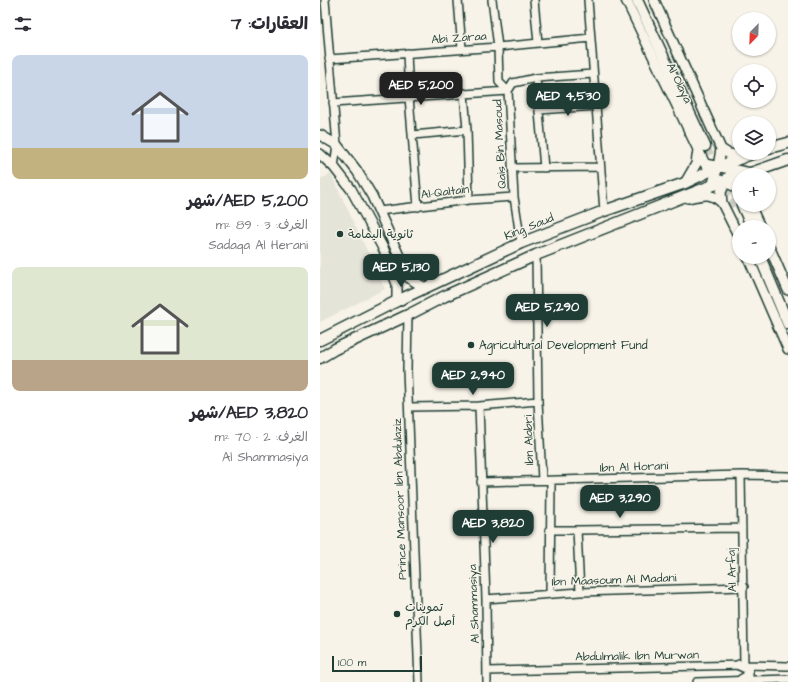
<!DOCTYPE html>
<html lang="ar">
<meta charset="utf-8">
<style>
:root{--surface:#fff;--page:#f7f7f7;--text:#2b2b33;--muted:#7c7c81;--accent:#1f3d34}
body{margin:0;font-family:"Architects Daughter","Playpen Sans Arabic",sans-serif;background:var(--page);color:var(--text);direction:rtl;height:100vh;display:flex;flex-direction:column;font-size:15px;white-space:nowrap}
*{box-sizing:border-box;margin:0}
p{font-size:13px;color:var(--muted)}
.icon{flex:none;width:22px;height:22px;fill:none;stroke:currentColor;stroke-width:2;stroke-linecap:round;stroke-linejoin:round}
.map{position:relative;flex:1;overflow:hidden;direction:ltr}
.drawer{display:flex;flex-direction:column;background:var(--surface);width:320px}
.drawer>*{flex:none}
.needle{width:26px;rotate:203deg}
.buttons{position:absolute;left:412px;top:12px;display:grid;gap:8px}
.buttons a{display:grid;place-items:center;width:44px;height:44px;border-radius:50%;background:var(--surface);box-shadow:0 1px 3px #0004;font-size:20px}
.scale{position:absolute;left:12px;bottom:10px;width:90px;box-sizing:border-box;padding-left:4px;border:2px solid #1f3d34;border-top:0;font-size:11px;line-height:14px;white-space:nowrap;color:#1f3d34;-webkit-text-stroke:3px #f7f3e8;paint-order:stroke}
.price{position:absolute;translate:-50% -34px;padding:0 9px;border-radius:8px;background:var(--accent);color:#fff;font-size:13px;line-height:26px;filter:drop-shadow(0 1px 2px #0008)}
.price::after{content:'';position:absolute;left:50%;top:24px;width:12px;height:9px;margin-left:-6px;background:inherit;clip-path:polygon(0 0,100% 0,50% 100%)}
.price.active{background:#222;color:#fff}
ul{padding:0;list-style:none}
li{display:grid;align-content:center;gap:8px;height:212px;padding:0 12px}
li span{display:grid;place-items:center;height:124px;border-radius:8px;color:#555}
li>.icon{margin-inline-start:auto}
span .icon{width:72px;height:72px;fill:#fffc;stroke-width:1}
li b{font-size:17px}
h2{display:flex;justify-content:space-between;align-items:center;height:48px;padding:0 12px;font-size:17px}
main{display:flex;flex:1;min-height:0}
.map>svg:first-child{display:block}
.built{fill:#e5e4d9}
.lines{fill:none;stroke-linecap:round;stroke-linejoin:round}
.primary-tunnel{stroke:#cccfc4;stroke-width:10;stroke-dasharray:10 5;stroke-linecap:butt}
.street-casing{stroke:#1f3d34;stroke-width:10}
.secondary-casing{stroke:#1f3d34;stroke-width:12}
.primary-casing{stroke:#1f3d34;stroke-width:13}
.street{stroke:#f7f3e8;stroke-width:7}
.secondary{stroke:#f7f3e8;stroke-width:9}
.primary{stroke:#f7f3e8;stroke-width:10}
.poi-dot{fill:#1f3d34;stroke:#f7f3e8;stroke-width:1.5}
.labels{text-anchor:middle;dominant-baseline:central;stroke-width:3;stroke-linejoin:round;paint-order:stroke}
.street-label{font-size:12px;fill:#1f3d34;stroke:#f7f3e8}
.poi-label{font-size:12px;fill:#1f3d34;stroke:#f7f3e8;text-anchor:start}
</style>
<main>
<div class="map">
<svg width="468" height="682" viewBox="0 0 468 682">
<rect width="100%" height="100%" fill="#f7f3e8"/>
<filter id="ink" filterUnits="userSpaceOnUse"><feTurbulence type="fractalNoise" baseFrequency=".025" numOctaves="2"/><feDisplacementMap in="SourceGraphic" scale="8" xChannelSelector="R" yChannelSelector="G"/><feConvolveMatrix kernelMatrix="1 2 1 2 8 2 1 2 1" color-interpolation-filters="sRGB"/></filter>
<g filter="url(#ink)">
<!-- built -->
<path class="built" d="M11,174L65,289L0,322V179Z"/>
<g class="lines">
<!-- primary-tunnel -->
<path class="primary-tunnel" d="M385,146L399,181L415,206
M399,161L419,200"/>
<defs>
<path id="street" d="M5,0L17,145L14,167
M138,0L142,49
M172,0L178,47L179,82L188,91L194,197L201,243
M214,0L218,43
M268,0L284,211
M87,53L89,97L98,207
M9,59L178,47L271,38
M216,78L224,168
M188,91L193,83L216,78L273,74
M144,93L147,130L149,200
M13,103L188,91
M219,110L276,106
M93,135L147,130
M192,168L280,167
M59,211L149,200L194,197
M216,255L218,401L222,480
M88,315L87,370L99,682
M159,406L166,599L167,682
M89,407L159,406L218,401
M421,475L424,665
M161,482L421,475L468,476
M229,530H257
M260,592L257,530L422,528
M230,594L231,481
M166,599L260,592L424,587
M167,671L424,665L468,666
M377,682L468,679"/>
<path id="secondary" d="M306,0L385,164L431,173L430,174
M334,0L401,149L398,167L392,186
M0,135L17,145L37,171L52,196L89,278L105,288
M401,149L409,154L425,156
M0,154L14,167L31,189L64,250L77,284V301
M408,177L401,192L402,203L419,237
M400,180L414,186L419,191
M365,183L376,164L378,150
M368,198C383,195 390,191 402,203
M430,205L440,227
M449,246L468,290
M428,257L468,349
M419,665L428,669V676L421,680"/>
<path id="primary" d="M317,0L385,146
M449,148L468,143
M425,175L468,160
M422,205L432,227
M440,257L468,324
M0,340L77,301L201,243L284,211L365,183L398,167L434,153
M0,358L15,349L88,315L125,296L216,255L388,187L419,177"/>
</defs>
<!-- street casing -->
<use href="#street" class="street-casing"/>
<!-- secondary casing -->
<use href="#secondary" class="secondary-casing"/>
<!-- primary casing -->
<use href="#primary" class="primary-casing"/>
<!-- street -->
<use href="#street" class="street"/>
<!-- secondary -->
<use href="#secondary" class="secondary"/>
<!-- primary -->
<use href="#primary" class="primary"/>
</g>
</g>
<!-- markers -->
<g class="poi-dot">
<circle cx="20" cy="234" r="4"/>
<circle cx="151" cy="345" r="4"/>
<circle cx="77" cy="614" r="4"/>
</g>
<g class="labels">
<!-- street labels -->
<g class="street-label">
<text transform="translate(139 38) rotate(-4)">Abi Zaraa</text>
<text transform="translate(359 83) rotate(64)">Al Olaya</text>
<text transform="translate(180 144) rotate(-93)">Qais Bin Masoud</text>
<text transform="translate(125 192) rotate(-7)">Al-Qaltain</text>
<text transform="translate(209 227) rotate(-22)">King Saud</text>
<text transform="translate(209 440) rotate(-92)">Ibn Alabri</text>
<text transform="translate(314 467) rotate(-2)">Ibn Al Horani</text>
<text transform="translate(80 499) rotate(-92)">Prince Mansoor Ibn Abdulaziz</text>
<text transform="translate(412 570) rotate(-92)">Al Arfaj</text>
<text transform="translate(294 580) rotate(-2)">Ibn Maasoum Al Madani</text>
<text transform="translate(154 604) rotate(-92)">Al Shammasiya</text>
<text transform="translate(317 656) rotate(-1)">Abdulmalik Ibn Murwan</text>
</g>
<!-- poi labels -->
<g class="poi-label">
<text x="28" y="234">ثانوية اليمامة</text>
<text x="159" y="345">Agricultural Development Fund</text>
<text x="85" y="607">تموينات<tspan x="85" dy="14">أصل الكرم</tspan></text>
</g>
</g>
</svg>
<div class="buttons">
<a><svg class="needle" viewBox="-14 -14 28 28"><path d="M0-13l5 13h-10z" fill="#e53935"/><path d="M0 13l5-13h-10z" fill="#7c7c81"/></svg></a>
<a><svg class="icon" aria-label="locate" viewBox="0 0 24 24"><circle cx="12" cy="12" r="6"/><path d="M12 2v4M12 18v4M2 12h4M18 12h4"/></svg></a>
<a><svg class="icon" aria-label="layers" viewBox="0 0 24 24"><path d="M12 4l9 5-9 5-9-5zM3 14l9 5 9-5"/></svg></a>
<a>+</a>
<a>−</a>
</div>
<div class="scale">100 m</div>
<b class="price active" style="left:101px;top:106px">AED 5,200</b>
<b class="price" style="left:248px;top:117px">AED 4,530</b>
<b class="price" style="left:81px;top:288px">AED 5,130</b>
<b class="price" style="left:227px;top:328px">AED 5,290</b>
<b class="price" style="left:153px;top:396px">AED 2,940</b>
<b class="price" style="left:300px;top:519px">AED 3,290</b>
<b class="price" style="left:173px;top:544px">AED 3,820</b>
</div>
<section class="drawer">
<h2>العقارات: 7<svg class="icon" aria-label="filters" viewBox="0 0 24 24"><path d="M4 7h16M4 17h16"/><circle cx="9" cy="7" r="2"/><circle cx="15" cy="17" r="2"/></svg></h2>
<ul>
<li><span style="background:linear-gradient(#c9d6e8 75%,#c2b280 0)"><svg class="icon" aria-label="home" viewBox="0 0 24 24"><path d="M3 11l9-7 9 7M6 9v11h12V9"/></svg></span><div><b>AED 5,200/شهر</b><p>الغرف: 3 · 89 m²</p><p>Sadaqa Al Herani</p></div></li>
<li><span style="background:linear-gradient(#dfe7d0 75%,#b9a48a 0)"><svg class="icon" aria-label="home" viewBox="0 0 24 24"><path d="M3 11l9-7 9 7M6 9v11h12V9"/></svg></span><div><b>AED 3,820/شهر</b><p>الغرف: 2 · 70 m²</p><p>Al Shammasiya</p></div></li>
</ul>
</section>
</main>
